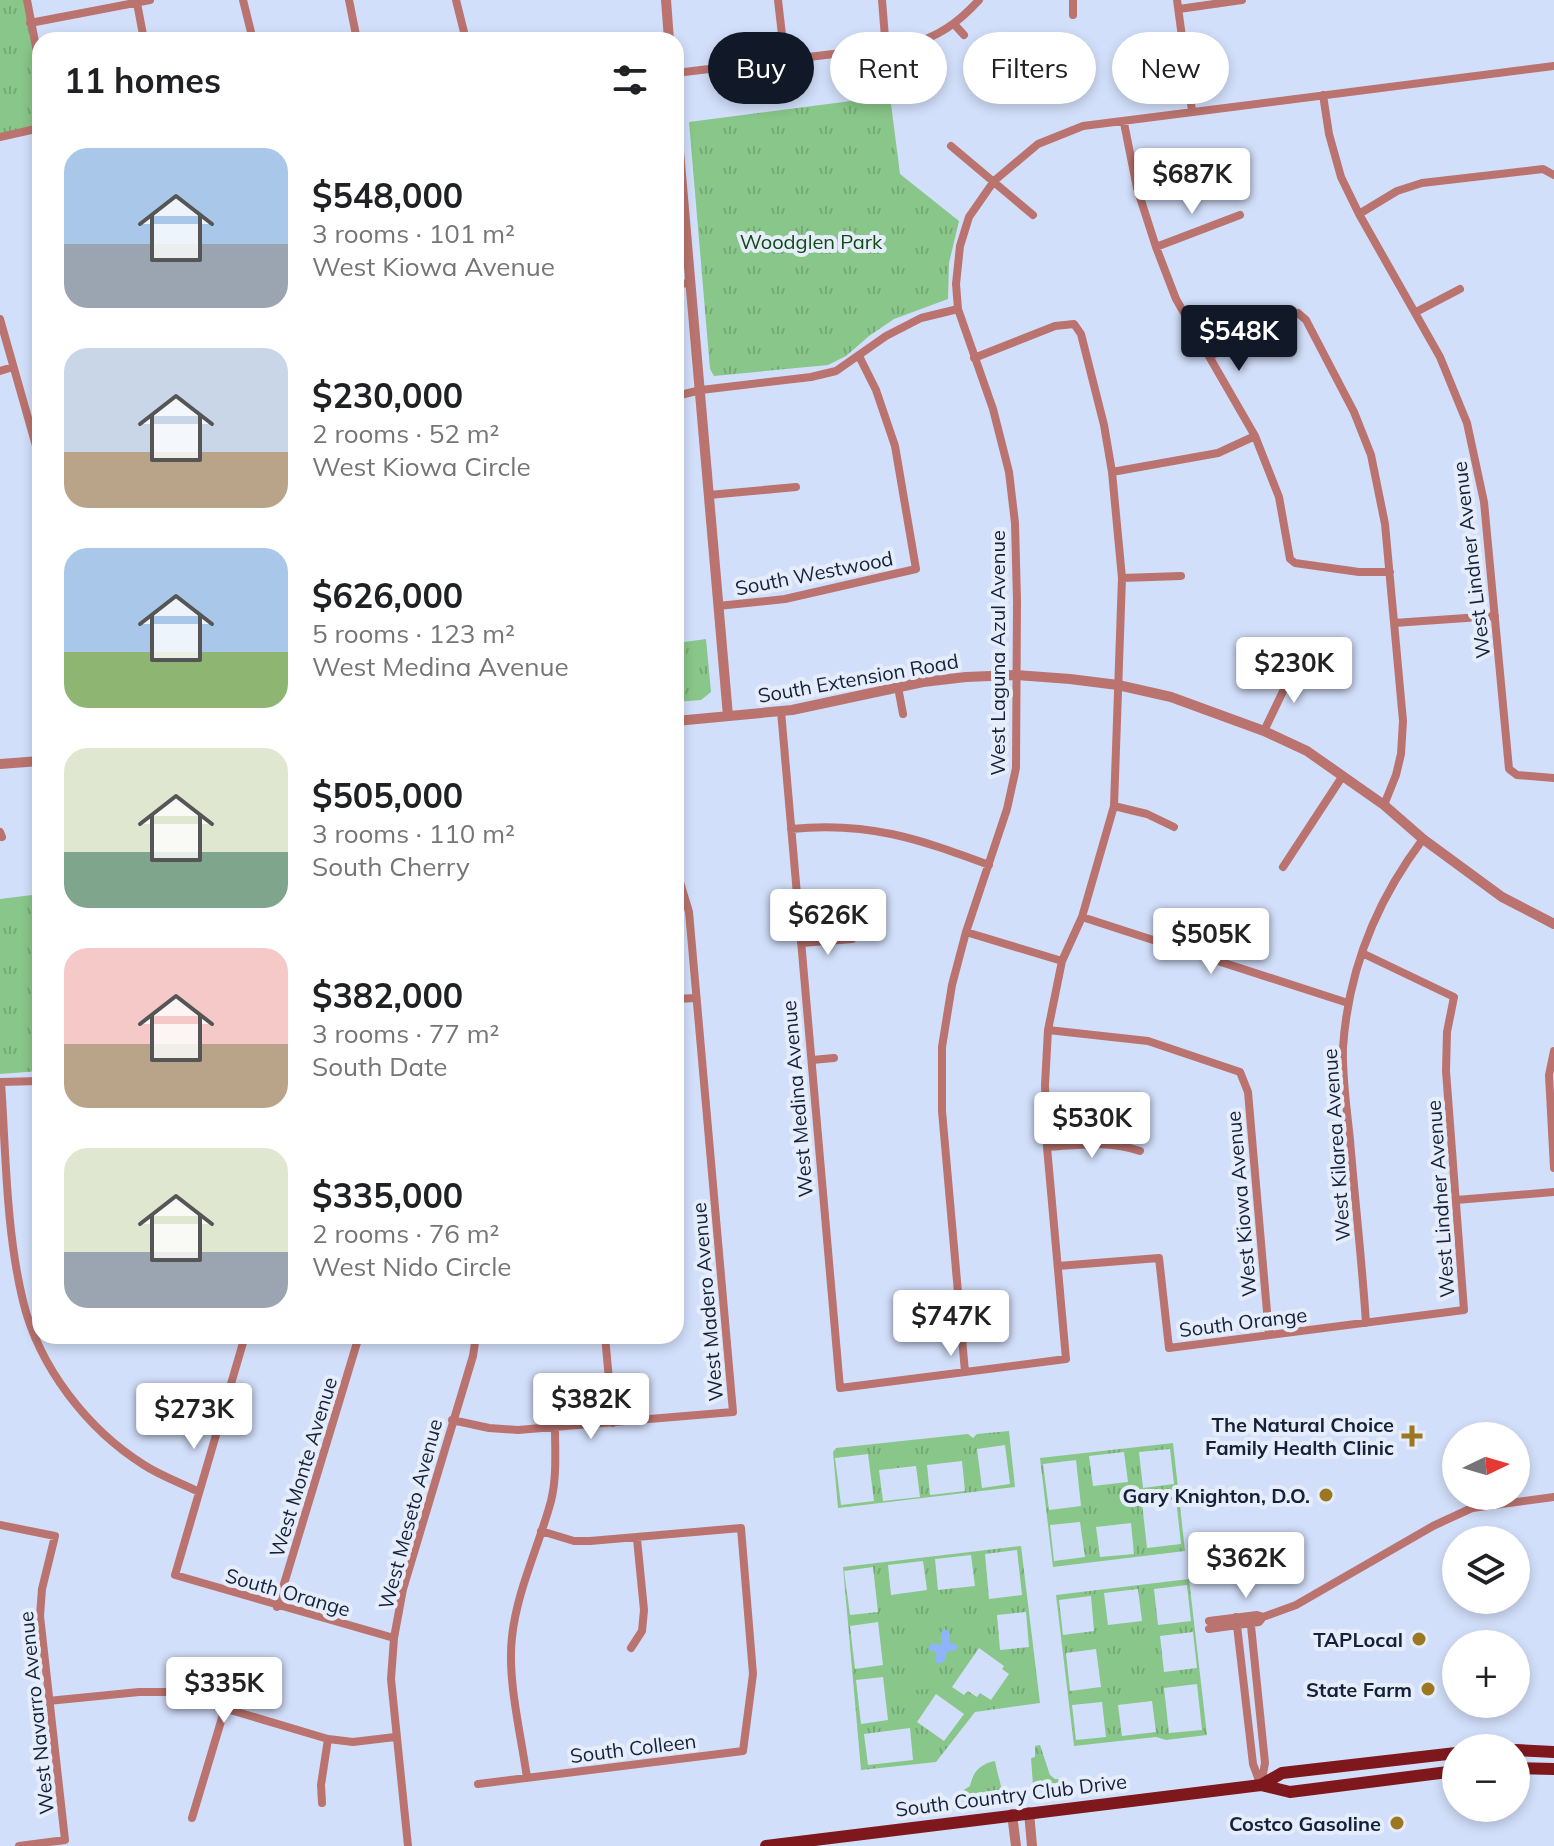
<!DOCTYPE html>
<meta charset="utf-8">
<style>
:root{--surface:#fff;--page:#f2f2f2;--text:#202124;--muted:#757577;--accent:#111827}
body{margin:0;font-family:Mulish,sans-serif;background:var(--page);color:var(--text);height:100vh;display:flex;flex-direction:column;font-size:30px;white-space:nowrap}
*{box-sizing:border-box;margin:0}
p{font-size:26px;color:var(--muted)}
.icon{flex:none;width:44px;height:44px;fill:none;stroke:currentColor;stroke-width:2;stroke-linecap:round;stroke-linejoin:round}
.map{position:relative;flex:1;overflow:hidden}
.panel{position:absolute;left:32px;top:32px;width:652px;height:1312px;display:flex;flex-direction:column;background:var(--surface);border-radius:24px;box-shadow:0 4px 12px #0003}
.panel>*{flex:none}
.guide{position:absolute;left:708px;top:32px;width:726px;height:72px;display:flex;gap:16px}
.needle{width:52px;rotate:85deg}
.buttons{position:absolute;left:1442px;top:1422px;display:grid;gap:16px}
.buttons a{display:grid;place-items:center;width:88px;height:88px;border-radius:50%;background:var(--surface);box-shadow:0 4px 12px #0003;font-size:40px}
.price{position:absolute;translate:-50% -68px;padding:0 18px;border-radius:8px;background:#fff;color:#222;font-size:26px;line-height:52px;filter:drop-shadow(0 2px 4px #0008)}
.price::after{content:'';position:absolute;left:50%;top:48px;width:24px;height:18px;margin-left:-12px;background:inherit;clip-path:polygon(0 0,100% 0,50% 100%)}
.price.selected{background:var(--accent);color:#fff}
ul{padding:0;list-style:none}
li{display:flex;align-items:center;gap:24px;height:200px;padding:0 32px}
li span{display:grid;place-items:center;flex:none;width:224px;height:160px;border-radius:24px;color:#555}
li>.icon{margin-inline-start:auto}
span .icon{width:96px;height:96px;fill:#fffc;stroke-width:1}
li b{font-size:34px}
h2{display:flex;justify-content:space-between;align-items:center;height:96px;padding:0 32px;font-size:34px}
.tag{padding:0 28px;border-radius:36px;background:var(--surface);box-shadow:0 4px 12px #0003;font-size:28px;line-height:72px}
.tag.selected{background:var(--accent);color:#fff}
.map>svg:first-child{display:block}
.park{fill:url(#park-tufts);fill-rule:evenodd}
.garden{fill:#89c689}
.water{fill:#90b3fd}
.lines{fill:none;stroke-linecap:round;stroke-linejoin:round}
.minor{stroke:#ba736e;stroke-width:8}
.tertiary{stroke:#ba736e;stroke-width:10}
.primary{stroke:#7e181d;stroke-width:12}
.poi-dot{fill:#9b7722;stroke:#e5ecfa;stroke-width:3}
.labels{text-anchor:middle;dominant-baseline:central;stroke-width:8;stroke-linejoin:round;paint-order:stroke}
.park-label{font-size:20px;fill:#104a15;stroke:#e5ecfa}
.street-label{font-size:20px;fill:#152139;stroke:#e5ecfa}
.poi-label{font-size:20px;font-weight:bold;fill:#152139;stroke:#e5ecfa;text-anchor:end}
</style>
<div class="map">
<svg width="1554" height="1846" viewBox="0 0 1554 1846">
<defs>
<pattern id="park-tufts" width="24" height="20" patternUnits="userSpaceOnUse" patternTransform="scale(2)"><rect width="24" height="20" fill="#89c689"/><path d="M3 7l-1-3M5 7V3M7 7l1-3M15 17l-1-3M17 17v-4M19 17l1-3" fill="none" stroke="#75aa77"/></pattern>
</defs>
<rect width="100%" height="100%" fill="#d2dffa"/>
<!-- park -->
<path class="park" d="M0,0H27L40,67V128L0,137Z
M890,96L900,174L959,221L949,263L948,299L894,319L869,336L846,356L828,365L714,376L710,369L689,122Z
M682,618L684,642L706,639L711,692L701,700L676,702V619Z
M40,894V1071L0,1074V899Z
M1009,1431L1015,1487L838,1508L833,1452L836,1448L968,1434L973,1438L977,1434ZM1005,1445L1010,1484L982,1488L977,1449ZM868,1454L874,1501L841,1505L835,1458ZM962,1461L965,1491L930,1495L927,1465ZM916,1466L920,1497L883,1501L879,1470Z
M1173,1443L1185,1551L1053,1567L1040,1458ZM1170,1449L1174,1484L1143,1488L1139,1452ZM1124,1452L1128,1482L1093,1486L1089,1456ZM1076,1460L1081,1506L1049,1510L1043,1464ZM1176,1499L1181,1544L1147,1548L1142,1503ZM1080,1522L1085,1557L1054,1561L1050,1525ZM1131,1523L1134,1554L1100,1557L1096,1527Z
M1021,1546L1040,1703L975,1712L936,1762L861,1770L843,1567ZM1017,1550L1022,1595L989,1599L985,1554ZM971,1555L975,1586L938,1590L935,1559ZM923,1561L927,1590L891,1595L888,1565ZM873,1567L878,1612L850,1615L844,1571ZM1026,1612L1029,1647L1000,1650L997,1615ZM878,1622L883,1665L855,1669L850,1626ZM979,1648L1004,1666L1002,1669L1009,1674L991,1700L980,1693L977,1697L968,1691L964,1695L952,1687ZM883,1677L888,1720L861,1724L856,1680ZM936,1694L964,1714L944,1741L917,1722ZM910,1728L913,1760L868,1765L864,1734Z
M1189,1579L1207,1735L1166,1740L1156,1737L1074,1746L1056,1595ZM1187,1585L1191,1621L1158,1625L1154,1589ZM1138,1589L1142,1621L1108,1625L1104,1593ZM1091,1596L1094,1631L1063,1635L1059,1600ZM1193,1632L1197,1668L1164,1672L1160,1636ZM1096,1649L1101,1687L1070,1691L1066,1653ZM1197,1684L1202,1730L1169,1733L1164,1688ZM1152,1701L1156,1732L1122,1736L1118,1705ZM1102,1702L1106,1737L1076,1740L1072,1705Z
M1040,1745L1050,1775L1055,1779H1065L1066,1784L1037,1788L1033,1785L1031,1758L1035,1757V1746Z
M995,1761C997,1773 1001,1783 1002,1793L997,1798L957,1800L959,1793L970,1786C973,1772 980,1764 995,1761Z"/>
<!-- garden -->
<path class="garden" d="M685,643L689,687L676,689V644Z
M930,1673L931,1689L902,1691L901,1675Z"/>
<!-- water -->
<path class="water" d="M945,1629L950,1633L949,1643L956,1644L958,1649L947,1652L944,1662L938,1664L935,1660L937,1652L930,1651L928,1648L932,1643L942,1645L941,1632Z"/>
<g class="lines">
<!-- minor -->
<path class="minor" d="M27,0L40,68
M243,0L253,40
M349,0L357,40
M456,0L466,40
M778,0L785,61
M882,0L886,50
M1073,0V15
M1177,0L1192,111
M137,3L144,40
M1179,9L1242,0
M30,23L150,0
M954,24L964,35
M676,73L908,45C938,37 958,23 979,0
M1323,95L1329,134L1341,177L1359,214L1440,357L1467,423L1484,502L1509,769L1517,775L1554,778
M1124,123L1137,188L1156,247L1176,299L1255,436L1279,497L1290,559L1295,563L1359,572H1390
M0,137L40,128
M951,146L1033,215
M1359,214L1397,191L1422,183L1543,169L1554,175
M1156,247L1240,215
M676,284L691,283
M1416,312L1460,289
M0,319L40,460
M1211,356L1288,311L1298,313L1306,320L1354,412L1371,455L1385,524L1403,721L1401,754L1396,775L1384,805
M0,371L13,367
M676,396L701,390L811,377L836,371L886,336L921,318L958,309
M1112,472L1218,453L1255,436
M709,495L796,487
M1122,578L1181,576
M718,606L785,599L916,569L895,446L876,390L859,356
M1394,623L1495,616
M898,687L903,714
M781,711L840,1388L1066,1359L1047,1147L1045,1085L1048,1030L1062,961L1082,917L1114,806L1122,578L1112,472L1104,425L1081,334L1074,324L1055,326L974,358
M1264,731L1285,687L1288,667
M1114,806L1147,814L1174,827
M791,829C868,821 919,839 989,865
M0,832L2,837
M1283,867L1342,777
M1082,917L1348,1003
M966,932L1062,961
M801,943L852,939
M676,999L696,998
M1048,1030L1148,1041L1240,1072L1248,1092L1269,1335
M1554,1051L1549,1075L1554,1168
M812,1060L834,1058
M0,1082L40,1081
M1,1082C6,1155 6,1231 23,1301C39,1367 87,1429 144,1465C161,1476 181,1483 199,1492
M1047,1147C1079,1145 1109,1140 1140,1151
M1456,1200L1554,1192
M1058,1266L1159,1258L1169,1348L1464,1310L1446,1071L1447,1032L1454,997L1362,953
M1366,1323C1362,1262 1355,1201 1350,1140C1347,1110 1342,1078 1343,1048C1348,971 1377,900 1423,839
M245,1336L175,1575L394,1638
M605,1336L613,1423
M965,1372L942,1111V1047L952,985L966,932L1007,809L1016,768L1017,601L1015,523L1009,472L993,409L958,309L956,284L960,246L969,217L994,181L1038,144L1083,126L1554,66
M452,1420L489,1428L518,1430L733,1412L689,912L679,879
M0,1525L55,1536L42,1589L40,1616L65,1840L19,1846
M277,1607L359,1336
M1250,1616L1265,1763L1261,1785
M1236,1617L1253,1764L1260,1783
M1209,1621L1257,1615L1263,1617
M1209,1629L1259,1622L1263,1617L1296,1605L1433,1526L1472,1508L1554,1497
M631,1648L642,1631L644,1610L637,1539
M48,1701L139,1692H170L328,1739L353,1742L395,1737
M527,1778C521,1734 507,1680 512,1637C517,1590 539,1546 551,1501C557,1477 555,1452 555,1427
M478,1784L743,1751L753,1674L741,1528L590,1541H574L541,1531
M322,1803L321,1785L328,1739
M192,1818L225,1708
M408,1846L391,1679L394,1638L403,1589L473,1356L476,1336"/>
<!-- tertiary -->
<path class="tertiary" d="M666,0L669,40
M676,117L728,716
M676,721L792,710L923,682L966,677L1015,675L1070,679L1118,685L1171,697L1264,731L1307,751L1384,805L1423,839L1502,897L1554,924
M0,764L40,761
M1029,1812L1032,1846
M1012,1814L1016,1846"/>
<!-- primary -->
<path class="primary" d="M1516,1750L1554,1752
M1516,1768L1554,1769
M1261,1785L1282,1773L1456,1753
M766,1846L1261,1785L1290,1792L1456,1771"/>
</g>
<!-- markers -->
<g class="poi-dot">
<path d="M1408 1424h8v8h8v8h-8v8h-8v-8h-8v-8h8z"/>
<circle cx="1326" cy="1495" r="8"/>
<circle cx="1419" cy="1639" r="8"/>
<circle cx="1428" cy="1689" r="8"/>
<circle cx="1397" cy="1823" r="8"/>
</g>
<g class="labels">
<!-- park labels -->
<g class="park-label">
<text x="811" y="241">Woodglen Park</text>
</g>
<!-- street labels -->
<g class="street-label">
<text transform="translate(1471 560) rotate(-97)">West Lindner Avenue</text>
<text transform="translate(814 573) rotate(-11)">South Westwood</text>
<text transform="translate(997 653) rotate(-90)">West Laguna Azul Avenue</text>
<text transform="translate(858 678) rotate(-10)">South Extension Road</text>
<text transform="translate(797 1099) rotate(-95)">West Medina Avenue</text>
<text transform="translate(1336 1145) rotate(-94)">West Kilarea Avenue</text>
<text transform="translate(1440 1199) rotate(-94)">West Lindner Avenue</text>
<text transform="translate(1241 1204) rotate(-95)">West Kiowa Avenue</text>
<text transform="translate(707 1302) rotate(-95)">West Madero Avenue</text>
<text transform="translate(1243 1322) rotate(-7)">South Orange</text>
<text transform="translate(303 1467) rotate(-73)">West Monte Avenue</text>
<text transform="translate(410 1514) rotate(-75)">West Meseto Avenue</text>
<text transform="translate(288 1592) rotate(16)">South Orange</text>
<text transform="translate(36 1713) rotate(-96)">West Navarro Avenue</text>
<text transform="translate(633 1748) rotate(-7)">South Colleen</text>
<text transform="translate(1011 1795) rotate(-7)">South Country Club Drive</text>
</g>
<!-- poi labels -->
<g class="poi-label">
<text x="1394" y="1424">The Natural Choice<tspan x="1394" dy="23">Family Health Clinic</tspan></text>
<text x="1310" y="1495">Gary Knighton, D.O.</text>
<text x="1403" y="1639">TAPLocal</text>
<text x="1412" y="1689">State Farm</text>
<text x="1381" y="1823">Costco Gasoline</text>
</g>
</g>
</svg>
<div class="buttons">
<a><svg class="needle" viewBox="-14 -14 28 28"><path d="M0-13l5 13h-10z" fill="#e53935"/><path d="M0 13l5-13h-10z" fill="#757577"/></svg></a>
<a><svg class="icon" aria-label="layers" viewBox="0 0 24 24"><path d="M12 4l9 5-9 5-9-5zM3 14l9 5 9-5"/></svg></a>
<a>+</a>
<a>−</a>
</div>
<b class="price" style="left:1192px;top:216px">$687K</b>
<b class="price selected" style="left:1239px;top:373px">$548K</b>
<b class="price" style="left:1294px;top:705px">$230K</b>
<b class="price" style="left:828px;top:957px">$626K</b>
<b class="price" style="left:1211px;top:976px">$505K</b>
<b class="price" style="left:1092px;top:1160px">$530K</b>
<b class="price" style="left:951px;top:1358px">$747K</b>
<b class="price" style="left:591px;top:1441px">$382K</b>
<b class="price" style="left:194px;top:1451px">$273K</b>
<b class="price" style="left:1246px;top:1600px">$362K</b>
<b class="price" style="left:224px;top:1725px">$335K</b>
<div class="guide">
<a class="tag selected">Buy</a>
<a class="tag">Rent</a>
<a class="tag">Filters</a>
<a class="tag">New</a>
</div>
<section class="panel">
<h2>11 homes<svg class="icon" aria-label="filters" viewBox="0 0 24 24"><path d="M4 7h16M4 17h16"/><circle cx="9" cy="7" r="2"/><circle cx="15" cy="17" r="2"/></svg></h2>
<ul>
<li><span style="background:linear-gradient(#a9c7e8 60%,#9aa5b1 0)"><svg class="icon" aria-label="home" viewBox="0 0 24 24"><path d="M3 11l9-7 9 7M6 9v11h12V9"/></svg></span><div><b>$548,000</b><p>3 rooms · 101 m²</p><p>West Kiowa Avenue</p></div></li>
<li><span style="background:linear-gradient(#c9d6e8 65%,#b9a48a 0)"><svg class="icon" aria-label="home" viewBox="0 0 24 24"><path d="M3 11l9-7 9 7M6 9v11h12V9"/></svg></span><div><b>$230,000</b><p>2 rooms · 52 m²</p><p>West Kiowa Circle</p></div></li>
<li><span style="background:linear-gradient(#a9c7e8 65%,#8fb573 0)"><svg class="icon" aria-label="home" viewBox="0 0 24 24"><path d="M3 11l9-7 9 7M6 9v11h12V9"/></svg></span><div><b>$626,000</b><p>5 rooms · 123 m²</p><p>West Medina Avenue</p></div></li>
<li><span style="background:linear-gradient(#dfe7d0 65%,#7fa58c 0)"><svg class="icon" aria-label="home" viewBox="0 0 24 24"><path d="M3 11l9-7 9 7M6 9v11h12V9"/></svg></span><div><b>$505,000</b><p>3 rooms · 110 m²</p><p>South Cherry</p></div></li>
<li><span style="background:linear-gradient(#f6c9c9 60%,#b9a48a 0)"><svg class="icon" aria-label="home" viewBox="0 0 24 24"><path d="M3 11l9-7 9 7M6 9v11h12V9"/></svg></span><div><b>$382,000</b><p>3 rooms · 77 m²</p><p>South Date</p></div></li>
<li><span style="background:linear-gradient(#dfe7d0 65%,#9aa5b1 0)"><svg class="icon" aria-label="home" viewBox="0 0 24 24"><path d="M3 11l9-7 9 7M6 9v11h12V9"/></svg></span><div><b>$335,000</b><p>2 rooms · 76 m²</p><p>West Nido Circle</p></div></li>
</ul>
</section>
</div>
